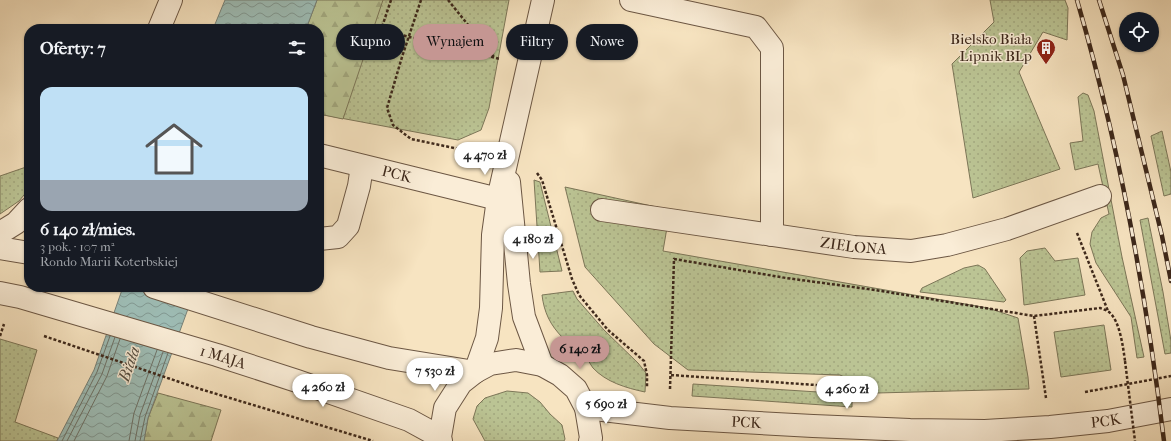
<!DOCTYPE html>
<html lang="pl">
<meta charset="utf-8">
<style>
:root{--surface:#171b24;--page:#242831;--text:#f1f3f6;--muted:#9ea1a6;--line:#363941;--accent:#c59692}
body{margin:0;font-family:"IM FELL French Canon",serif;background:var(--page);color:var(--text);height:100vh;display:flex;flex-direction:column;font-size:15px;white-space:nowrap}
*{box-sizing:border-box;margin:0}
p{font-size:13px;color:var(--muted)}
.icon{flex:none;width:22px;height:22px;fill:none;stroke:currentColor;stroke-width:2;stroke-linecap:round;stroke-linejoin:round}
.map{position:relative;flex:1;overflow:hidden}
.drawer{position:absolute;left:24px;top:24px;width:300px;height:268px;display:flex;flex-direction:column;background:var(--surface);border-radius:16px;box-shadow:0 1px 3px #0004}
.drawer>*{flex:none}
.top-card{position:absolute;left:336px;top:24px;width:380px;height:36px;display:flex;gap:8px}
.tools{position:absolute;left:1119px;top:12px;display:grid;gap:8px}
.tools a{display:grid;place-items:center;width:40px;height:40px;border-radius:50%;background:var(--surface);box-shadow:0 1px 3px #0004;font-size:20px}
.price{position:absolute;translate:-50% -34px;padding:0 9px;border-radius:14px;background:#fff;color:#222;font-size:13px;line-height:26px;filter:drop-shadow(0 1px 2px #0008)}
.price::after{content:'';position:absolute;left:50%;top:24px;width:12px;height:9px;margin-left:-6px;background:inherit;clip-path:polygon(0 0,100% 0,50% 100%)}
.price.on{background:var(--accent);color:#111}
ul{padding:0;list-style:none}
li{display:grid;align-content:center;gap:8px;height:212px;padding:0 16px}
li+li{border-top:1px solid var(--line)}
li span{display:grid;place-items:center;height:124px;border-radius:12px;color:#555}
li>.icon{margin-inline-start:auto}
span .icon{width:72px;height:72px;fill:#fffc;stroke-width:1}
li b{font-size:17px}
h2{display:flex;justify-content:space-between;align-items:center;height:48px;padding:0 16px;font-size:17px}
.tag{padding:0 14px;border-radius:18px;background:var(--surface);box-shadow:0 1px 3px #0004;font-size:14px;line-height:36px}
.tag.on{background:var(--accent);color:#111}
.map>svg:first-child{display:block}
.grass{fill:url(#grass-dots);stroke:#7c7658}
.forest{fill:url(#forest-firs);stroke:#7c7658}
.water{fill:url(#water-waves);stroke:#778279}
.lines{fill:none;stroke-linecap:round;stroke-linejoin:round}
.shore{stroke:#6e7369;stroke-width:1}
.minor-casing{stroke:#6c5744;stroke-width:24}
.path{stroke:#3d281b;stroke-width:2.5;stroke-dasharray:3 2;stroke-linecap:butt}
.minor{stroke:#faedd7;stroke-width:22}
.rail-casing{stroke:#3d281b;stroke-width:4.5}
.rail{stroke:#faedd7;stroke-width:3;stroke-dasharray:9;stroke-linecap:butt}
.path-bridge{stroke:#3d281b;stroke-width:2.5;stroke-dasharray:3 2;stroke-linecap:butt}
.labels{text-anchor:middle;dominant-baseline:central;stroke-width:3;stroke-linejoin:round;paint-order:stroke}
.poi-label{font-size:15px;fill:#3d281b;stroke:#faedd7;text-anchor:end}
.street-label{font-size:15px;fill:#3d281b;stroke:#faedd7}
.water-label{font-size:16px;font-style:italic;fill:#554e42;stroke:#faedd7}
</style>
<div class="map">
<svg width="1171" height="441" viewBox="0 0 1171 441">
<defs>
<pattern id="grass-dots" width="8" height="8" patternUnits="userSpaceOnUse"><rect width="8" height="8" fill="#bbc494"/><path d="M2 2h.1M6 6h.1" fill="none" stroke="#a2a87f" stroke-width="1.8" stroke-linecap="round"/></pattern>
<pattern id="forest-firs" width="22" height="20" patternUnits="userSpaceOnUse"><rect width="22" height="20" fill="#bbc494"/><path d="M5 1l3.5 6h-7zM16 11l3.5 6h-7z" fill="#a2a87f"/></pattern>
<pattern id="water-waves" width="16" height="10" patternUnits="userSpaceOnUse"><rect width="16" height="10" fill="#9ebeb7"/><path d="M0 5q4-4 8 0t8 0" fill="none" stroke="#829a94"/></pattern>
</defs>
<rect width="100%" height="100%" fill="#f7e4c1"/>
<filter id="stains"><feTurbulence type="fractalNoise" baseFrequency=".005" numOctaves="4"/><feColorMatrix values="0 0 0 0 .2 0 0 0 0 .09 0 0 0 0 .02 0 0 0 .5 -.17"/></filter>
<radialGradient id="worn" r=".72"><stop offset=".6" stop-color="#630" stop-opacity="0"/><stop offset="1" stop-color="#630" stop-opacity=".3"/></radialGradient>
<!-- grass -->
<path class="grass" d="M317,0H509L489,108L481,130L458,140L319,114V29H306Z
M990,0H1065L1068,8L1067,40L1043,32L1019,72L1060,169L973,198L952,64L994,22Z
M1083,93L1088,95L1094,111L1122,257L1144,357L1137,358L1131,317L1096,263L1090,244L1092,232L1101,218L1109,214L1098,164L1075,170L1070,143L1083,141L1078,97Z
M1162,131L1171,172V194L1164,196L1151,136Z
M29,166V189L19,201L0,214V176Z
M534,180L540,182L562,271L540,272Z
M565,187L670,210L663,251L988,308L1018,318L1028,377L1029,389L877,393L840,375L688,370L654,344L585,267Z
M1148,218L1163,292L1171,341V353L1165,354L1140,220Z
M1045,248L1055,261L1078,258L1085,295L1024,305L1020,258L1027,251Z
M978,265L985,269L1006,300L1004,302L920,292L922,288L964,268Z
M573,291L577,299L604,330L638,363L646,373L645,392C626,388 606,382 593,368C590,364 588,359 584,355C578,348 569,344 563,338C550,325 544,312 542,295Z
M1104,325L1111,370L1061,377L1054,332Z
M0,339L37,350L15,422L58,438L57,441H0Z
M693,384L818,392L852,402V407L692,396Z
M507,391L528,393L540,402L550,414L562,425L565,439L564,441H485L473,419L477,406L485,398Z"/>
<!-- forest -->
<path class="forest" d="M317,0H383L343,119L319,114V29H306Z
M158,393L221,410L211,441H144L148,418Z"/>
<!-- water -->
<path class="water" d="M225,0H317L306,29H213Z
M123,287H196L148,418L144,441H57L94,370Z"/>
<g class="lines">
<!-- shore -->
<path class="shore" d="M62,441L97,372L110,336
M67,441L102,374L115,337
M74,441L107,376L120,339
M129,441L134,413L157,350
M135,441L140,415L163,352
M140,441L145,417L168,353"/>
<defs>
<g id="minor">
<path d="M631,0L756,27L772,48V235"/>
<path d="M159,29L171,0"/>
<path id="s1" d="M319,155L498,199"/>
<path d="M509,182L519,284L524,317L542,365"/>
<path id="s2" d="M602,210L854,247L911,251L947,245L1007,229L1100,196"/>
<path d="M0,233L16,223L29,209"/>
<path d="M319,239L338,237L348,226L359,186L362,166"/>
<path d="M0,248L29,253"/>
<path d="M154,287L311,337L389,358L475,372"/>
<path id="s3" d="M0,293L20,297L217,355L297,381L409,420L440,437"/>
<path d="M475,372L487,338L491,308L493,235L498,199L543,0"/>
<path id="s4" d="M586,408L670,418L813,426L910,430L985,431L1050,427L1108,421L1171,409"/>
<path d="M441,441L440,437L445,408L461,383L475,372L490,364L516,360L542,365L560,375L576,389L586,408L591,438L590,441"/>
</g>
</defs>
<!-- minor casing -->
<use href="#minor" class="minor-casing"/>
<!-- path -->
<path class="path" d="M391,0L381,30L500,59
M421,0L402,57L387,108L393,125L411,139L478,153
M448,0L494,57
M537,173L542,180L572,279L579,295L608,330L644,361L647,375V387
M1077,233L1108,311
M1034,316L1046,398
M0,336L4,324
M44,336L200,389L373,441
M671,375L830,386L870,398
M670,389L674,259L786,278L875,290L1034,316L1100,308C1103,309 1106,310 1109,312C1120,321 1123,347 1125,361
M1085,392L1171,376"/>
<!-- minor -->
<use href="#minor" class="minor"/>
<defs>
<path id="rail" d="M1077,0C1119,144 1146,293 1164,441
M1099,0L1123,75L1162,236L1171,281"/>
</defs>
<!-- rail casing -->
<use href="#rail" class="rail-casing"/>
<!-- rail -->
<use href="#rail" class="rail"/>
<!-- path-bridge -->
<path class="path-bridge" d="M1125,361L1135,441"/>
</g>
<!-- icons -->
<defs>
<symbol id="building-pin" viewBox="-11 -11 22 30"><path d="M0 17L-7.5 6A9.5 9.5 0 1 1 7.5 6Z" fill="#8f2418" stroke="#faedd7"/><path d="M-4-6H4V6H1V3H-1V6H-4ZM-2.5-4.3h1.7v1.8h-1.7ZM.8-4.3h1.7v1.8H.8ZM-2.5-1h1.7V.8h-1.7ZM.8-1h1.7V.8H.8Z" fill="#fff"/></symbol>
</defs>
<g fill-rule="evenodd">
<use href="#building-pin" x="1035" y="37" width="22" height="30"/>
</g>
<g class="labels">
<!-- poi labels -->
<g class="poi-label">
<text x="1032" y="39">Bielsko Biała<tspan x="1032" dy="17">Lipnik BLp</tspan></text>
</g>
<!-- street labels -->
<g class="street-label">
<text stroke="none"><textPath href="#s1" startOffset="80">PCK</textPath></text>
<text stroke="none"><textPath href="#s2" startOffset="254">ZIELONA</textPath></text>
<text stroke="none"><textPath href="#s3" startOffset="232">1 MAJA</textPath></text>
<text stroke="none"><textPath href="#s4" startOffset="521">PCK</textPath></text>
<text stroke="none"><textPath href="#s4" startOffset="161">PCK</textPath></text>
</g>
<!-- water labels -->
<g class="water-label">
<text transform="translate(129 364) rotate(-71)">Biała</text>
</g>
</g>
<rect width="100%" height="100%" filter="url(#stains)"/>
<rect width="100%" height="100%" fill="url(#worn)"/>
</svg>
<div class="tools">
<a><svg class="icon" aria-label="locate" viewBox="0 0 24 24"><circle cx="12" cy="12" r="6"/><path d="M12 2v4M12 18v4M2 12h4M18 12h4"/></svg></a>
</div>
<b class="price" style="left:485px;top:176px">4 470 zł</b>
<b class="price" style="left:533px;top:260px">4 180 zł</b>
<b class="price on" style="left:580px;top:370px">6 140 zł</b>
<b class="price" style="left:435px;top:392px">7 530 zł</b>
<b class="price" style="left:323px;top:408px">4 260 zł</b>
<b class="price" style="left:847px;top:410px">4 260 zł</b>
<b class="price" style="left:606px;top:425px">5 690 zł</b>
<div class="top-card">
<a class="tag">Kupno</a>
<a class="tag on">Wynajem</a>
<a class="tag">Filtry</a>
<a class="tag">Nowe</a>
</div>
<section class="drawer">
<h2>Oferty: 7<svg class="icon" aria-label="filters" viewBox="0 0 24 24"><path d="M4 7h16M4 17h16"/><circle cx="9" cy="7" r="2"/><circle cx="15" cy="17" r="2"/></svg></h2>
<ul>
<li><span style="background:linear-gradient(#bfe0f5 75%,#9aa5b1 0)"><svg class="icon" aria-label="home" viewBox="0 0 24 24"><path d="M3 11l9-7 9 7M6 9v11h12V9"/></svg></span><div><b>6 140 zł/mies.</b><p>3 pok. · 107 m²</p><p>Rondo Marii Koterbskiej</p></div></li>
</ul>
</section>
</div>
